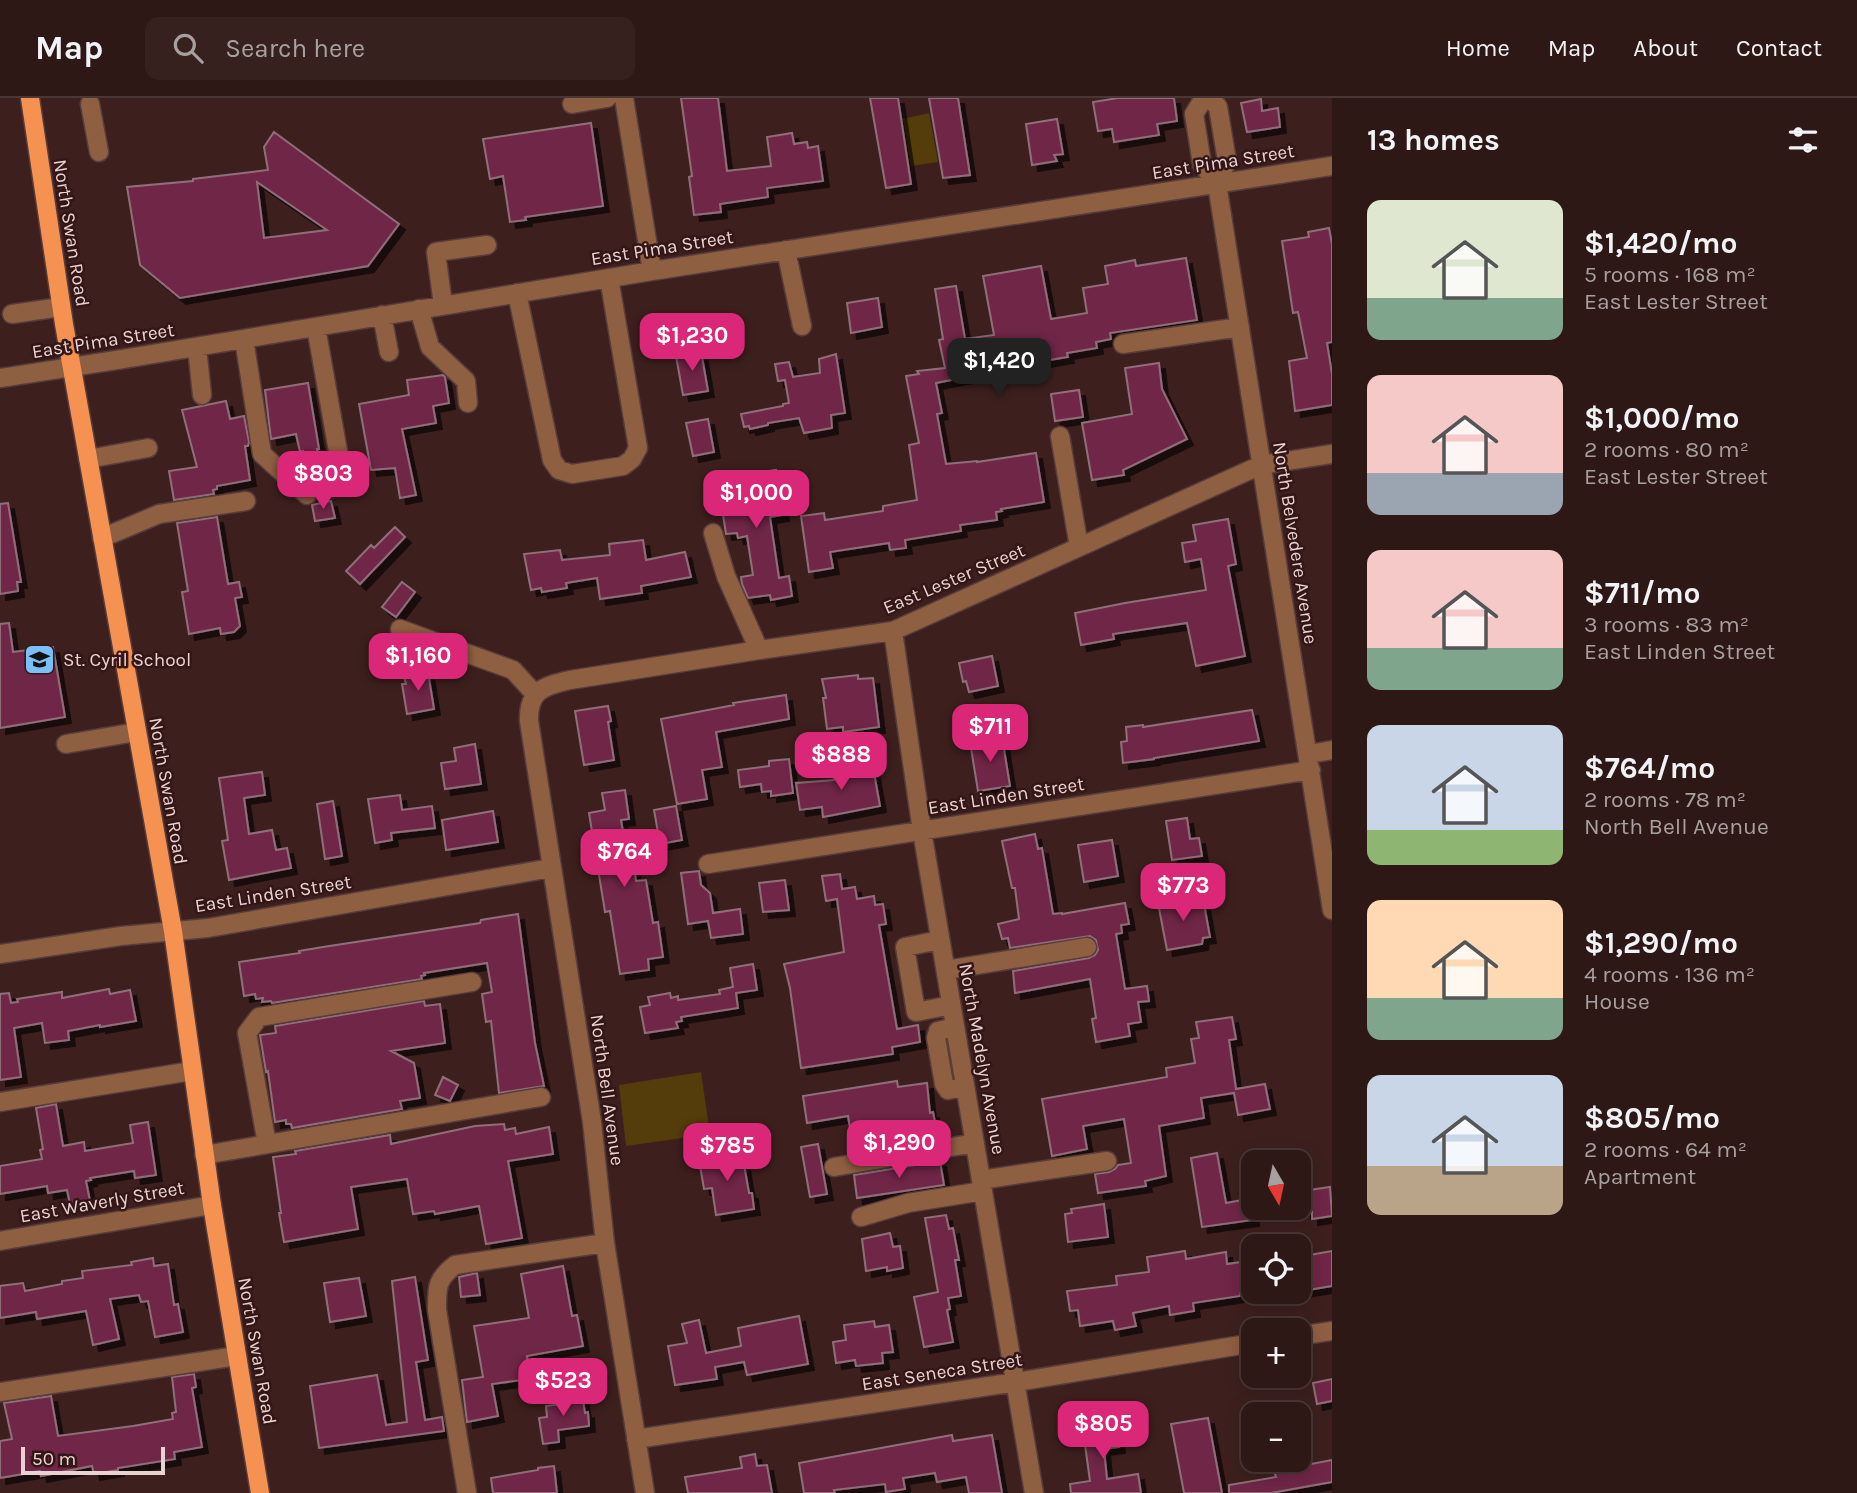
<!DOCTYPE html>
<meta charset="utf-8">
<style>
:root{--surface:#2e1816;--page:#36211f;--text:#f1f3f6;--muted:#a7a0a1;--line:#493735;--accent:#db2777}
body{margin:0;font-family:Karla,sans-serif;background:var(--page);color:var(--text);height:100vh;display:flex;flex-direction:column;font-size:26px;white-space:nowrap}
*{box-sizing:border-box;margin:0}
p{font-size:23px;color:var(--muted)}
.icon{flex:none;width:38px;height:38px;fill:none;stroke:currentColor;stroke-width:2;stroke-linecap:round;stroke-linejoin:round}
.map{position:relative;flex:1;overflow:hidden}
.panel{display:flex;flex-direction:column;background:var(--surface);width:525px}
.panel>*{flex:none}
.needle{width:46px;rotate:171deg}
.buttons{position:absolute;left:1241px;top:1052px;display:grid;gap:14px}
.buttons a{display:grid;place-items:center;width:70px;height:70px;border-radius:14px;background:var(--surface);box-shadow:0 4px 18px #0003,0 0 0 2px var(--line);font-size:35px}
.scale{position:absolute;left:21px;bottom:18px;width:144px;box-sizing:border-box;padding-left:7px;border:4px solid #e8d3d1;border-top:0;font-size:19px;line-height:24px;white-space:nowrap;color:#e8d3d1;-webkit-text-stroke:5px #331615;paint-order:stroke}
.price{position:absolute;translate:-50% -60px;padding:0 16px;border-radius:14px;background:var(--accent);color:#fff;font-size:23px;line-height:46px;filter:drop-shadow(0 2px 4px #0008)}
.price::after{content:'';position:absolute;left:50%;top:42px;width:21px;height:16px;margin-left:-10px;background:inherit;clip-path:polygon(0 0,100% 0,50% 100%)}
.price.active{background:#222;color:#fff}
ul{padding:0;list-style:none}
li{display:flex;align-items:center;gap:21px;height:175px;padding:0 35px}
li span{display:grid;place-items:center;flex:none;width:196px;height:140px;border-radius:14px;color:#555}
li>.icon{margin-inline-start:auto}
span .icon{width:84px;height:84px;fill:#fffc;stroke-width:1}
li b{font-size:30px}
h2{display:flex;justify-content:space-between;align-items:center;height:84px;padding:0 35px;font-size:30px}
header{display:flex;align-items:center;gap:42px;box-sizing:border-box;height:98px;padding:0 35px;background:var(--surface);border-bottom:2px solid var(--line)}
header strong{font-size:33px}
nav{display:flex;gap:38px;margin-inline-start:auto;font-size:24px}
.search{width:490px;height:63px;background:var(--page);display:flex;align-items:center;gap:18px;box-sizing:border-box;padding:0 24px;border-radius:14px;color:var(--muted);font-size:26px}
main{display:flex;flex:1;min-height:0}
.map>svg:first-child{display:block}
.green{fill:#543c0b}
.building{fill:#702746;stroke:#906e79;stroke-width:2;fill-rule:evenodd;filter:url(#shadow)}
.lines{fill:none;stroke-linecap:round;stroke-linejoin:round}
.minor-casing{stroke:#583d3b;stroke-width:21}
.major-casing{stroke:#583d3b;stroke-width:21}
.minor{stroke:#8f5f42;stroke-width:18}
.major{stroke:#f59252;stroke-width:18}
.labels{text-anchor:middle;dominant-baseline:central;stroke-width:5;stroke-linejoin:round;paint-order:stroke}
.street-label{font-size:19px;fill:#e8d3d1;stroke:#331615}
.poi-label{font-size:19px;fill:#e8d3d1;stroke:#331615;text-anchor:start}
</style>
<header>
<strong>Map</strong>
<div class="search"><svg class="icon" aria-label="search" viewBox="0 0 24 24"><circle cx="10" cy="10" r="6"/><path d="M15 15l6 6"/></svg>Search here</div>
<nav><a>Home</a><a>Map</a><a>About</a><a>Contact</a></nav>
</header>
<main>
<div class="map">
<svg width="1332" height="1395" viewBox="0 0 1332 1395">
<defs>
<filter id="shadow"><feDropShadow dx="6" dy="6" stdDeviation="0" flood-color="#0009"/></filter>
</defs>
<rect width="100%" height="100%" fill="#3d201e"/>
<!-- green -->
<path class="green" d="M929,15L938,64L911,68L903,21Z
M701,974L710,1036L626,1048L619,987Z"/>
<!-- building -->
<path class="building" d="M681,0H718L727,73L771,68L767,39L792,35L794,46L807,44L808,50L818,48L823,83L767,90L768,99L720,106L721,114L694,117L689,79L692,78Z
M870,0H898L911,86L886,90Z
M929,0H958L970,77L943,80Z
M1118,0H1174L1177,23L1157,26L1159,37L1114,44L1112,31L1098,33L1093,4Z
M1261,1L1262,13L1278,10L1280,29L1247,34L1241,5Z
M1057,21L1063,56L1054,57L1057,63L1032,67L1026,26Z
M591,25L603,108L525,119L526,122L510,124L503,78L490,81L483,41Z
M274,34L399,126L368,168L180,200L140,167L127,89L193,83V81L268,72L264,49ZM257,84L327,132L264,140Z
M1329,130L1332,146V244L1327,245L1332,276V307L1295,313L1289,263L1307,260L1298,214L1293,215L1282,143L1309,139L1308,134Z
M1186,160L1197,222L1110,235L1111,241L1096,244L1097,250L1067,255L1068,259L971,275L972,278L936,285L942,315L937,316L946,366L977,363V364L1036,355L1044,404L1001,411L1002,413L996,414L997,422L960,427L961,433L905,442L906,450L890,452L889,445L830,454L833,470L809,474L801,418L824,415L825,422L883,413V408L917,402L909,347L919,345L906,278L919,276L917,273L945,270L939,242L943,241L935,191L956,188L965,241L994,237L983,178L1041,168L1051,221L1087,215L1083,190L1108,186L1105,168L1135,162L1136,168Z
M878,200L882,229L851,235L847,205Z
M701,253L708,293L683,297L676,258Z
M836,256L845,315L831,317L832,330L804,335L799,320L768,325V327L750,331L749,328L744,329L741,316L783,308V306L789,305L785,282L778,283L775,266L789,264L793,279L820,275L819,261Z
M1159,265L1162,291L1187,341L1123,372L1124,377L1092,382L1082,325L1132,316L1125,270Z
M443,277L445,279L449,305L433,308L436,325L402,331L416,397L400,400L395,370L371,372L359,306L409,297L407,282Z
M308,285L319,351H317L322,377L307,378L303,353L300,354L296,336L271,341L265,292Z
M1079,292L1083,319L1055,323L1051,296Z
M226,303L230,321L244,318L249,344L248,348H245L250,382L217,388V391L213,392L214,396L174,402L169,373L197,369L182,312Z
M708,321L714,354L693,358L686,325Z
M776,372L783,417L770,419L779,480L789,478L792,498L771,502L770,497L748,500L742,486L741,479L753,477L747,438L738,440L737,435L726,436L719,391L731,389L729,379Z
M331,403L335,420L315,423L312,407Z
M8,405L21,484H17L18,493L0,496V406Z
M217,419L228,486L239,484L242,499L235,500L240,528L234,534L221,536L220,530L189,536L182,494L188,493L177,425Z
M1228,421L1236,466L1228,468L1245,558L1196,568L1187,525L1113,536L1114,541L1081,547L1075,515L1125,505L1206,492L1201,461L1185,464L1182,445L1196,443L1193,427Z
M395,429L405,439L360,486L346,473L371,447L374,450Z
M643,442L646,462L685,454L691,479L641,488L642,495L600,501L597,480L566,485L567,490L542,494L541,490L531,492L524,456L560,452L562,462L610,457L609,446Z
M402,484L415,494L396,519L382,509Z
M9,525L13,554L53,549L65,619L0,630V526Z
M992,558L998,588L969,594L966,583L963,584L959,565Z
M428,574L434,611L407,616L402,586H406L404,578Z
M858,577V581L873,580L879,629L843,634V629L827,631L823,600H826L822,581Z
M786,597L789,621L716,634L722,669L702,672L707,701L677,706L661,621L734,607L733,605Z
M608,608L611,623L608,624L614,662L584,667L575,613Z
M1252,612L1259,643L1154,660V661L1123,665L1121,644L1127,643L1126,629L1143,627V629Z
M1002,639L1010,688L978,693L970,644Z
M475,646L481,686L445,691L441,665L456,663L454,650Z
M789,661L793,695L771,698V693L762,694L761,686L740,689L738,672L769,668V663Z
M860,665L861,672L873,669L880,708L823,719L822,709L800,712L796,685L834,682L833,677L844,675L843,668Z
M262,674L265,697L244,700L249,736L272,732L276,752L287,750L291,770L229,782L222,743L228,742L219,680Z
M625,692L629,721L621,722L629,770H634L636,783L646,782L653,825L658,824L663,859L648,861L649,872L620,876L610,813L605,814L589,715L605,712L602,695Z
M400,697L402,712L432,708L435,730L391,735L392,742L375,745L368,701Z
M333,703L342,758L325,761L317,706Z
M676,708L682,742L660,746L654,712Z
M493,713L498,744L446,752L442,722Z
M1187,720L1190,741L1199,740L1202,758L1172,762L1166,723Z
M1035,736L1038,751L1042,750L1053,816L1062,815V816L1125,805L1129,826L1121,827L1122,835L1116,836L1125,891L1147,888L1149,903L1138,904L1141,924L1128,926L1130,938L1096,944L1092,921L1096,920L1090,881L1015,895L1013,873L1089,860L1095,857L1098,852L1096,842L1090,838L1010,850L1008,840L1002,841L998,826L1019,821L1015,790H1012L1002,743Z
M1112,742L1118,778L1084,784L1078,747Z
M699,773L701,787L710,795L713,815L740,811L743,836L711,840L708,823L688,826L681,775Z
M840,776L842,791L855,789L857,801L874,798L875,807L883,806L886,826L879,827L897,931L918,927L920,944L892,949L893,956L801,970L790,890L784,866L844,854L837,801L826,803L822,778Z
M785,782L789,812L763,814L759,785Z
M1177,797L1179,810L1204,806L1210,839L1203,840L1202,846L1167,852L1157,800Z
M518,816L535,945L544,988L499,995L491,923L486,924L482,896L492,894L487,865L424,875L425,877L421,878L422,881L272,905L271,903L262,904L263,900L256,901L255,896L244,898L239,864L300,855L299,853L323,849L480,825L481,822Z
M753,866L757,892L736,895L738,910L681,919L682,923L676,924L678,930L645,935L640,909L650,907L648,899L670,895L671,900L678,898V902L720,896L719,892L733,889L730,870Z
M109,891L110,896L130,892L136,923L100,929V927L68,933L69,942L45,945L42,925L14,930L21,979L0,982V896L9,895L11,905L18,904L17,901L62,894V900Z
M424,903L425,908L440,906L445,945L391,953L414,965L420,1000L400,1003L402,1011L292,1030L291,1026H286V1022L275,1024L268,973L266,974L260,937L276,935L275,928Z
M1232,919L1236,941L1229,942L1236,991L1265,986L1270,1011L1238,1017L1234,995L1201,1000L1204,1020L1159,1028L1166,1078L1145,1083L1146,1088L1098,1095L1095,1076L1109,1074L1115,1071L1118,1067L1131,1065L1124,1021L1083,1028L1087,1051L1052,1058L1042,1001L1167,979L1166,970L1195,965L1191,941L1199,940L1196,924Z
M443,979L458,987L450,1003L435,997Z
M897,983L898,989L927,985L930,1015L933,1014L938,1040L854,1054L848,1018L807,1025L803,998Z
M56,1006L63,1048L84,1044L85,1053L133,1045L130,1027L148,1024L156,1077L135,1080L134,1073L90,1080L91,1082L86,1083L90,1103L70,1106L67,1092L48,1095L47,1088L0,1096V1068L42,1061L40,1052L43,1051L36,1010Z
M504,1026L505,1032L515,1030L516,1036L549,1029L553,1056L508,1063L522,1140L486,1146L479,1108L435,1116L434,1113L413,1116L407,1081L351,1089L358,1131L284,1144L279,1115H281L273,1059L296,1056L295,1053L390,1037L391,1046L475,1028Z
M818,1046L827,1096L810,1099L801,1049Z
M742,1055L749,1095H752L754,1111L716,1117L712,1090L704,1091L699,1062Z
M1217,1055L1226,1105L1253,1100V1122L1202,1129L1191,1060Z
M940,1063L944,1087L857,1100L854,1077Z
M1330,1089L1332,1118L1312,1121V1114L1305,1115L1302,1093Z
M1104,1106L1108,1139L1068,1144L1065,1116L1072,1115L1071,1111Z
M946,1117L949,1131L953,1130L959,1162H955L961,1198L948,1200L950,1211L947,1212L953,1244L924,1249L914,1199L938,1194L925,1120Z
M890,1135L893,1149L900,1148L903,1170L887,1173V1169L866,1173L862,1141Z
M1185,1153L1186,1161L1226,1154L1227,1166L1248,1163L1252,1191L1240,1193V1198L1193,1205L1194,1213L1170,1217L1169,1208L1133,1215L1136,1228L1115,1232L1113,1223L1080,1228L1078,1212L1070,1213L1067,1193L1117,1187L1116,1178L1149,1174L1147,1159Z
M1332,1153V1188L1302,1193L1298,1174V1159Z
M153,1160L154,1168L168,1166L174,1207L178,1206L183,1234L155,1239L148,1203L141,1204L139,1197L110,1201L119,1241L93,1247L86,1213L37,1221L36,1214L0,1220V1188L23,1185L25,1193L62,1186V1183L83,1180L82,1173L132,1167L131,1164Z
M563,1168L572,1218L577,1217L583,1248L527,1258L530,1281L492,1286L498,1318L467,1324L462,1282L483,1279L474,1228L529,1220L521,1176Z
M477,1175L480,1197L461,1199L459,1179Z
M415,1179L428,1262L416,1264L425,1322L442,1319L444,1333L319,1350L310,1288L377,1277L386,1327L407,1324L392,1183Z
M359,1180L366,1218L330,1224L324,1185Z
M799,1218L808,1266L747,1277L744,1264L715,1269L717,1281L675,1287L668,1248L687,1245L682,1226L699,1222L706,1255L741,1248L738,1230Z
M874,1223L875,1229L889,1227L893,1254L882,1255L883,1265L856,1268L855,1262L836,1265L833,1244L846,1242L844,1227Z
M194,1276L196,1289L192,1290L202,1349L174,1354L175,1361L118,1370V1372L94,1376L92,1368L41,1378L40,1373L0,1380V1343L12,1341L4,1305L51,1298L58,1338L133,1328L173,1321L172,1315L176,1314L172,1279Z
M1332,1281V1303L1317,1306L1313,1285Z
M582,1296L585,1315L588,1314L589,1328L558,1332L559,1344L543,1346L539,1320L547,1319L546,1308L562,1306L561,1299Z
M1115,1320L1119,1349L1104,1351L1107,1381L1138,1376L1141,1395H1071L1070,1386L1090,1383L1082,1325Z
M1208,1320L1222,1395H1184L1171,1326Z
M952,1337L953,1343L992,1337L1002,1395H969L966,1379L937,1384L935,1375L903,1380L905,1391L886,1394L885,1386L834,1392L835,1395H804L799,1365Z
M755,1356L757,1368L767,1367L772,1395H688L685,1379L742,1370L740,1359Z
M1332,1362V1384L1271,1395H1229V1387L1276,1379L1274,1373Z
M554,1368L557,1395H493L491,1380L538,1372V1370Z"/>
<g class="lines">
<defs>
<path id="minor" d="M624,0L652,173
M1204,0L1194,16L1202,66L1217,86L1227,63L1218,9L1210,0
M90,6L99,54
M572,6L607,0
M1217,86L1332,812
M786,152L802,228
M517,195L552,362L559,372L572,376L623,368L632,361L638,350L609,180
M443,207L436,154L487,147
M419,211L430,249L466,283L468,305
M12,216L61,209
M382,217L389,254
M316,229L339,359
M244,241L262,356L307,397
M1123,246L1240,229
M197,249L202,297
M0,280L123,261L652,173L1332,68
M1060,338L1079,449
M88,361L148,350
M713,435L726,478L759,552
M102,440L159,416L246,403
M400,531L513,572L535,596
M893,533L922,733L1034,1395
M66,646L136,634
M1309,656L1332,652
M708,766L1311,672
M940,842L905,849L916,914L951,907
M0,856L121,838L208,830L551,770
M946,872L1087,849
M955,929L938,933L936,940L944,986L948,992L965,989
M0,1004L192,973
M267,1046L247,935L259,919L472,884
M204,1057L541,999
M834,1069L975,1045
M981,1082L1107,1063
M861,1119L908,1105L983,1093
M0,1143L212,1107
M1298,1238L1332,1233
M0,1294L237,1258
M636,1341L1016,1284L1253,1245
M467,1395L437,1212C437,1189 436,1182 455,1167L605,1145
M645,1395L605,1145L592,1024L529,623C528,593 543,588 570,582L759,552L893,533L1261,367L1332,356"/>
<path id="major" d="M30,0L64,226L173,833L212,1107L260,1395"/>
</defs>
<!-- minor casing -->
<use href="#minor" class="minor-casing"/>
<!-- major casing -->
<use href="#major" class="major-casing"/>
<!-- minor -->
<use href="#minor" class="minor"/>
<!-- major -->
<use href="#major" class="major"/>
</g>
<!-- icons -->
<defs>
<symbol id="school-square" viewBox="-11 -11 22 22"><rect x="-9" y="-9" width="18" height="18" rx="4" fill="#7bbef8" stroke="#331615"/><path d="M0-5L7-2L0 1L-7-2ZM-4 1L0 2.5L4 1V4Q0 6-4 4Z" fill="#111"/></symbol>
</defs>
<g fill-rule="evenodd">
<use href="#school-square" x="22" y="544" width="35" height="35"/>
</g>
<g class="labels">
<!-- street labels -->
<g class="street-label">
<text transform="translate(1223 64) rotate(-9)">East Pima Street</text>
<text transform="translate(71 135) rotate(81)">North Swan Road</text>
<text transform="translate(662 150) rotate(-9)">East Pima Street</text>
<text transform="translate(103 243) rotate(-9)">East Pima Street</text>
<text transform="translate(1295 445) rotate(81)">North Belvedere Avenue</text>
<text transform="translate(954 481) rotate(-23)">East Lester Street</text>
<text transform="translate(168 693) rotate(80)">North Swan Road</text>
<text transform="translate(1006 698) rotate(-9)">East Linden Street</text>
<text transform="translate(273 796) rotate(-9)">East Linden Street</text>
<text transform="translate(982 961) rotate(80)">North Madelyn Avenue</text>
<text transform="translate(607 992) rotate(82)">North Bell Avenue</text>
<text transform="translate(102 1104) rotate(-10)">East Waverly Street</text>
<text transform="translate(257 1253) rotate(80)">North Swan Road</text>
<text transform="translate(942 1274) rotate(-9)">East Seneca Street</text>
</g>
<!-- poi labels -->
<g class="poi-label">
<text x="63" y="562">St. Cyril School</text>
</g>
</g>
</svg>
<div class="buttons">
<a><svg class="needle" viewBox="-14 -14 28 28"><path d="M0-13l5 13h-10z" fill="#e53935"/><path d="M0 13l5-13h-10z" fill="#a7a0a1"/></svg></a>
<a><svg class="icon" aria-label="locate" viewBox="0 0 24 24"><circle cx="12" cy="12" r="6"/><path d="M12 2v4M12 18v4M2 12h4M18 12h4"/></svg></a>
<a>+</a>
<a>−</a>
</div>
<div class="scale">50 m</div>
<b class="price" style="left:692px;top:275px">$1,230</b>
<b class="price active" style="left:999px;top:300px">$1,420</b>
<b class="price" style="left:323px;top:413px">$803</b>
<b class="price" style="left:756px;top:432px">$1,000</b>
<b class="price" style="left:418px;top:595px">$1,160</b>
<b class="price" style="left:990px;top:666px">$711</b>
<b class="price" style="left:841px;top:694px">$888</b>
<b class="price" style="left:624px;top:791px">$764</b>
<b class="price" style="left:1183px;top:825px">$773</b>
<b class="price" style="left:899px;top:1082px">$1,290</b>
<b class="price" style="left:727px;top:1085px">$785</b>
<b class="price" style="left:563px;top:1320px">$523</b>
<b class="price" style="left:1103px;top:1363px">$805</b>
</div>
<section class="panel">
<h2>13 homes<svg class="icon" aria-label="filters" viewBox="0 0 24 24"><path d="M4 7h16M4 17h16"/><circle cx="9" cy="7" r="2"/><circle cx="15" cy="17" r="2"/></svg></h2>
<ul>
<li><span style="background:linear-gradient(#dfe7d0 70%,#7fa58c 0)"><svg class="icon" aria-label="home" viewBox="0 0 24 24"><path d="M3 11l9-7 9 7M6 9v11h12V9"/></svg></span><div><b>$1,420/mo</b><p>5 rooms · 168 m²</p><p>East Lester Street</p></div></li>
<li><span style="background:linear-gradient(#f6c9c9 70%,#9aa5b1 0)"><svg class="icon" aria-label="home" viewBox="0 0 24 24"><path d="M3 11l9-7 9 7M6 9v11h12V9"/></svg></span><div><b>$1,000/mo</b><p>2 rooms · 80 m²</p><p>East Lester Street</p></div></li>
<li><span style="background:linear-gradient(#f6c9c9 70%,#7fa58c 0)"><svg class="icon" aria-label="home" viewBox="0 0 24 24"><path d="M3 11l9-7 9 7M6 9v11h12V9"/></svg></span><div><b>$711/mo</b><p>3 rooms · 83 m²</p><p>East Linden Street</p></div></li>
<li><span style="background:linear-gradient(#c9d6e8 75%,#8fb573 0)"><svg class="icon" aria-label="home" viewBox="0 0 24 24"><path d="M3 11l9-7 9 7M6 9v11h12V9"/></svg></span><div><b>$764/mo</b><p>2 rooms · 78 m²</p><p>North Bell Avenue</p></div></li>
<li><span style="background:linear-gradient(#ffd9b3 70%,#7fa58c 0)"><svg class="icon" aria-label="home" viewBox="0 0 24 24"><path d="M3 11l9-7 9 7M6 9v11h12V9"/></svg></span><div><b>$1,290/mo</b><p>4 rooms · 136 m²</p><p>House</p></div></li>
<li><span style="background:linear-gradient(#c9d6e8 65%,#b9a48a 0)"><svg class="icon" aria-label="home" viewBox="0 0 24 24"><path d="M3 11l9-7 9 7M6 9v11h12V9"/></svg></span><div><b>$805/mo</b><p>2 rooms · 64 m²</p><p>Apartment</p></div></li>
</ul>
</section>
</main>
